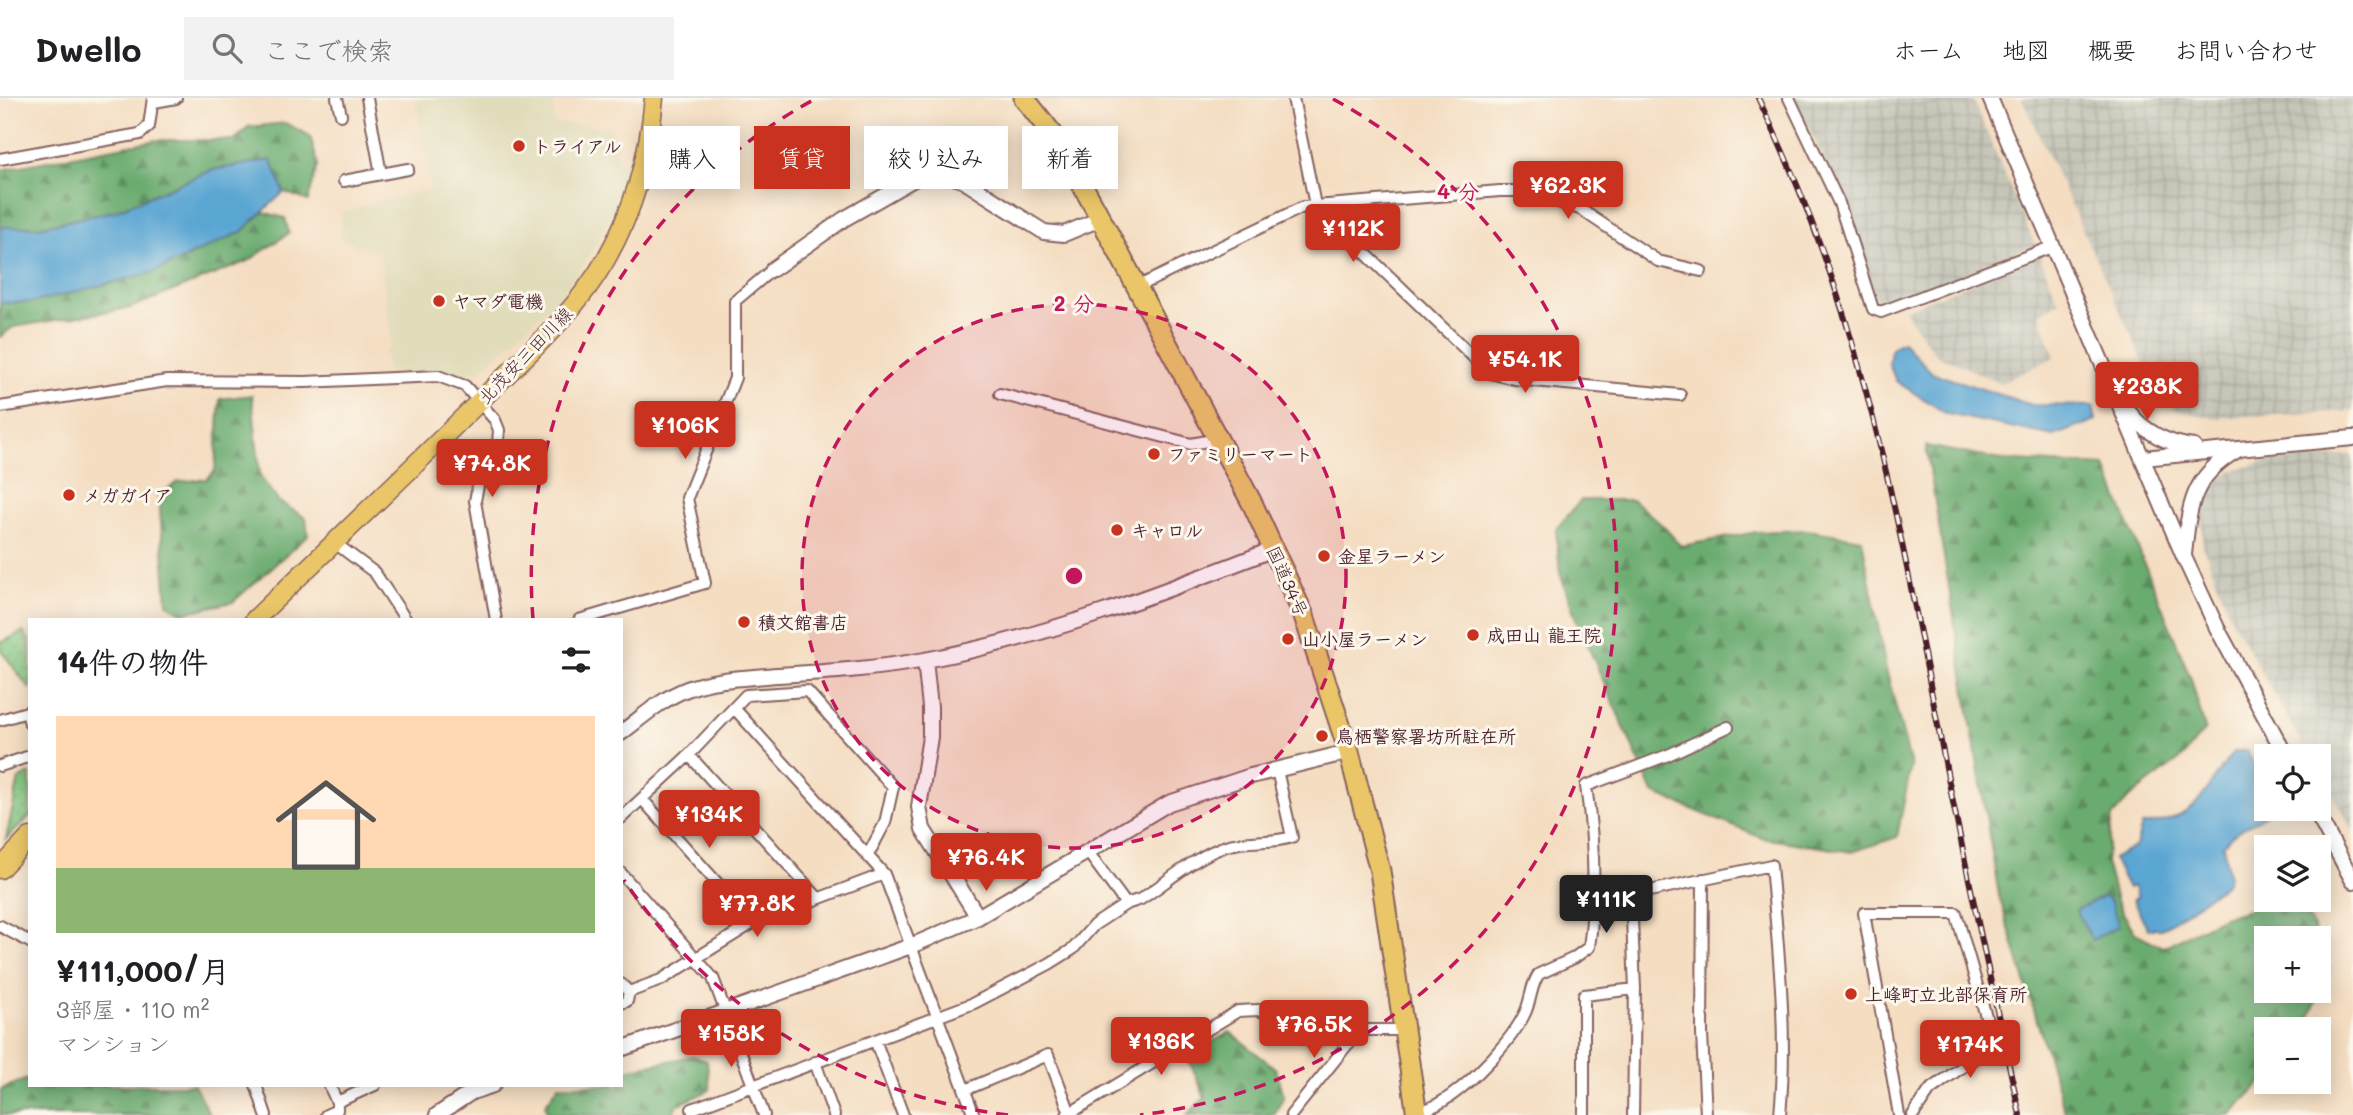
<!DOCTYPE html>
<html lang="ja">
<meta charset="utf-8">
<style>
:root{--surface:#fff;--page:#f2f2f2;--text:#202124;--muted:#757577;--line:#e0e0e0;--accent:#c8321e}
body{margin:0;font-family:Mali,"Klee One",sans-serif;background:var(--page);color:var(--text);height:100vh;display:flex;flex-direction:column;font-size:26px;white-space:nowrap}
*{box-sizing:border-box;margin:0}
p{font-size:23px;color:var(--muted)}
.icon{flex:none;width:38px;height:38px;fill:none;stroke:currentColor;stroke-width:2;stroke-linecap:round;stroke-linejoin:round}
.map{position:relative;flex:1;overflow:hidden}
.side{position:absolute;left:28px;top:520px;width:595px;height:469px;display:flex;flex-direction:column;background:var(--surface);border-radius:0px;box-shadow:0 4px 18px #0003}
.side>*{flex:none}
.guide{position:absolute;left:644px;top:28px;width:665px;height:63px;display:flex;gap:14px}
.fabs{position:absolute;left:2254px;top:646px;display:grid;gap:14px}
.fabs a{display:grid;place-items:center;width:77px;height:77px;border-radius:0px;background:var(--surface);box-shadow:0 4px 18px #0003;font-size:35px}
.price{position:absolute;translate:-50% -60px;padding:0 16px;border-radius:7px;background:var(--accent);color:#fff;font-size:23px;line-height:46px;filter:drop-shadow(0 2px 4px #0008)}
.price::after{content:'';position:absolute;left:50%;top:42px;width:21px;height:16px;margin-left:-10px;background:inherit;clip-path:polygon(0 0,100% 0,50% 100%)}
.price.active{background:#222;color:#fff}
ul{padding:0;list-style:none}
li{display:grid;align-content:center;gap:14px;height:371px;padding:0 28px}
li span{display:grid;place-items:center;height:217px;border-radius:0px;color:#555}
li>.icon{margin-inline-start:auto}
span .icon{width:126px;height:126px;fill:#fffc;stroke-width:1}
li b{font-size:30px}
h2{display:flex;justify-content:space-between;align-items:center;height:84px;padding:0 28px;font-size:30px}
.pill{padding:0 24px;border-radius:0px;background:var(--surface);box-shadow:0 4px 18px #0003;font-size:24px;line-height:63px}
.pill.active{background:var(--accent);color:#fff}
header{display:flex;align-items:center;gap:42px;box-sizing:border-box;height:98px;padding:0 35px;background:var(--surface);border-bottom:2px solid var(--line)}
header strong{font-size:33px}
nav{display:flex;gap:38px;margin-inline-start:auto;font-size:24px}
.search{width:490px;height:63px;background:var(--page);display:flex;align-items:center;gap:18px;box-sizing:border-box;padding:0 24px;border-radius:0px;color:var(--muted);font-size:26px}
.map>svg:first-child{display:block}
.built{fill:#e1dcba}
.industrial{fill:url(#industrial-grid)}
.grass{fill:url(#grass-dots);stroke:#677356;stroke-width:2}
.forest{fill:url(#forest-firs);stroke:#5a664d;stroke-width:2}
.water{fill:#5aa6d3;stroke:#52627f;stroke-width:2}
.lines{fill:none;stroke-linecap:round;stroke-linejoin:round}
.minor-casing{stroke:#866260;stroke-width:14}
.tertiary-casing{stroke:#866260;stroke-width:18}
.primary-casing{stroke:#866260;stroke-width:21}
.trunk-casing{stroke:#866260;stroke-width:23}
.minor{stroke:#fff;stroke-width:10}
.tertiary{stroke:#fff;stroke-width:14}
.primary{stroke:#eac669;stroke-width:18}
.trunk{stroke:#eac669;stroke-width:19}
.rail-casing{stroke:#4a1f2b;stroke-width:6}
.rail{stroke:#fbf7ec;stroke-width:3.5;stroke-dasharray:10;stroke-linecap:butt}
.ring{fill:none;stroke:#c2185b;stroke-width:3.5;stroke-dasharray:12 9}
.poi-dot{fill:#c8321e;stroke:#fbf7ec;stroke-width:2.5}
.labels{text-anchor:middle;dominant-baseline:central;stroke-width:6;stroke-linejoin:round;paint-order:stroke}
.poi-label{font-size:18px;font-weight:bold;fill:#4a1f2b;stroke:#fbf7ec;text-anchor:start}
.street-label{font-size:18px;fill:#4a1f2b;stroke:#fbf7ec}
.centre{fill:#c2185b;stroke:#fbf7ec;stroke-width:3.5}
.ring-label{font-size:21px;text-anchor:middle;font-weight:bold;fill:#c2185b;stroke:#fbf7ec;stroke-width:6;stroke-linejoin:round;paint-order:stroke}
</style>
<header>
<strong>Dwello</strong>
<div class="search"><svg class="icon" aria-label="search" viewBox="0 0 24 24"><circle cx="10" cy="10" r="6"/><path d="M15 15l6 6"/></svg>ここで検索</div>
<nav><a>ホーム</a><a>地図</a><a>概要</a><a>お問い合わせ</a></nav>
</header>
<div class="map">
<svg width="2353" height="1017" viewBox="0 0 2353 1017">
<defs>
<pattern id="industrial-grid" width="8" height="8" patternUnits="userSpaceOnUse" patternTransform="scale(1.75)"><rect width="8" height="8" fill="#c5c5b8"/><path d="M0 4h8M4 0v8" fill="none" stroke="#aba99e"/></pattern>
<pattern id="grass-dots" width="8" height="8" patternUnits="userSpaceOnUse" patternTransform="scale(1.75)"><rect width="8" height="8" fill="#84c781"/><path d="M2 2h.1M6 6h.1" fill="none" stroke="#74aa70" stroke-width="1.8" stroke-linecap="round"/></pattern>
<pattern id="forest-firs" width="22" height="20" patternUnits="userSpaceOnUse" patternTransform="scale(1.75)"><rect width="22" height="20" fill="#6bac6f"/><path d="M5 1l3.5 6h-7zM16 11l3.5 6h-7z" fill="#5a8b5b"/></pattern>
</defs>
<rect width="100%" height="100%" fill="#fbf7ec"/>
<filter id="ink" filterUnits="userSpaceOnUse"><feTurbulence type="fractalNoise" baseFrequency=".0143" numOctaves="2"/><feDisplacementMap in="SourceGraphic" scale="14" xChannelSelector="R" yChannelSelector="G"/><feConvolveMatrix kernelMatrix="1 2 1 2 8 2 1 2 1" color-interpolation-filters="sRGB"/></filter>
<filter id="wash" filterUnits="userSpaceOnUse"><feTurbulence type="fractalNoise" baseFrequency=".00686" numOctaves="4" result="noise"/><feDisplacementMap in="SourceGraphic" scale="28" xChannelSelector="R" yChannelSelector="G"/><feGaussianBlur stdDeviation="1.57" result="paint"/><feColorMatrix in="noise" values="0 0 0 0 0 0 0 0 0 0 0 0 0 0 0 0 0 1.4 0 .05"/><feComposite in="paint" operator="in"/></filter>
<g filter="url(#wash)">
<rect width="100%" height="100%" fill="#f4ddc1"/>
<!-- built -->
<path class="built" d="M430,0H553L555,25L611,30L617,63L629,64L609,122L587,161L559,199L479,274L388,276L385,252L392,249L380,153L341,142V114L431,90L416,3Z"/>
<!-- industrial -->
<path class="industrial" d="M1794,0H1972L2035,147L1879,210L1842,98Z
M2022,0H2353V313L2213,320L2174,311L2154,287Z
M2039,157L2059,204L2039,215L2055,259L2001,285L1935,256L1904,212Z
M2353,357V732L2319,674V658H2309L2231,520L2203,448L2201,418L2212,387L2231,373L2263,364Z"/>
<!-- grass -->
<path class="grass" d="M23,534L30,543V591L0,551V545Z
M30,676V718L6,741L19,681Z"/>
<!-- forest -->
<path class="forest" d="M285,25L310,38L318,67L308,103L284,94L270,62L212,72L115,113L39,129H0V72L156,42H235L248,29Z
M263,114L285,120L289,135L248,163L130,210L13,229L0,239V205L34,204L241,134Z
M252,297L260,378L278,403L306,420L308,437L233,504L183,515L167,506L159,399L177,384L207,381L215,373L220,301Z
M1926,348L2001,362L2105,368L2191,581L2205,631L2183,659L2130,699L2112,719L2106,764L2116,803L2135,835L2163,849L2224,819L2282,802L2310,822L2317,840H2266V892H2319V844L2329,871L2305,931H2266V980L2230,1017H2066L1999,798Z
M1581,402H1633L1663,428L1681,448L1757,434L1808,432L1862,441L1886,571L1911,668L1897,739L1852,754L1762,740L1653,695L1576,521L1560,475L1556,431Z
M1230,934L1276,971L1284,998L1274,1017H1187L1205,999L1187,958Z
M692,958L707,963L710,992L676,1008L672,1017H548L545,1007L559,987H621V973Z
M30,980V987H194L210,1017H0L1,991Z"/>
<!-- water -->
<path class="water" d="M271,62L284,94L241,134L154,174L34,204L0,205V129H39L115,113L212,72Z
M1903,244L1932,275L2032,307L2093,308L2096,322L2054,338L1947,316L1896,283L1889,266L1891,250Z
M2246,652L2266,687V710L2273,712L2232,737L2223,747L2229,778L2226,786L2161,831H2148L2133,802L2138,799L2133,788L2128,790L2113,761L2136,748L2142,727C2203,720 2200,695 2234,654Z
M2105,798L2111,804L2119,828L2092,842L2076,812Z"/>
</g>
<g filter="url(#ink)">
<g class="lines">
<defs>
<path id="minor" d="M337,0L341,17
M367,0L381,76
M1293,0L1315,107L1490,275L1514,281L1680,297
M1789,0L1839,105L1873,211L1881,214L2054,148
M154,4L176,0
M0,61L140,36L149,28L153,0
M344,83L408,71
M1137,189L1303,109L1500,93H1525L1580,111L1658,163L1701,173
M1000,296L1191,346L1218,341
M0,309L167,283L305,284L438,278L465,288L495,322L499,332L498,345L479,383L475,403L496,522
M335,445L375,475L406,522
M579,522L705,485L687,400L735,280V203L773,171
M734,610L884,776L974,1017
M0,622L27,614L30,626
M689,657L818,800
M0,668L30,658
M642,701L753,825
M621,720L689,657L746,597L807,593L893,689L885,725L868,757
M1087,753L1126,806
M621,775L713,880L764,1017
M1703,781L1702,936L1706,1017
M0,828L30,844
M621,886L629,894L627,903L621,905
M629,894L661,882L753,825L884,776
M875,942L903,1017
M815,964L834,1017
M256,987L266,1017
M329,987L337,1004
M965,992L1048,957L1070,1015
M1417,1014C1452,1008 1509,948 1524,917C1531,905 1531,885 1539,876L1574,860L1589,849C1597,795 1594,742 1586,688L1668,657L1728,629
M326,1017L337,1012V1004L375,987
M694,1017L692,1011L974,905L1049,866L1073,851L1094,827L1126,806L1141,801C1167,784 1196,758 1226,748C1248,741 1270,746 1292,739L1277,672
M1067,1017L1238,913L1258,912L1320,931L1404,932
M1291,1017L1347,947L1364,931
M1584,1017V897L1635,891
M1633,1017L1635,891L1631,797L1771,767C1778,849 1788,935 1780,1017
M1899,1017L1864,815H1956L1989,929L1979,957L1930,992L1913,1017"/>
<path id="tertiary" d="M1990,0L2184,459L2217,530L2286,658
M773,171L844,121L921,77H949L964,83L1044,134L1064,136L1100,121
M2128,313C2144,334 2168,346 2194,349
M2143,360L2353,340
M2184,457C2189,409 2191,379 2236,353
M925,562L930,609V639L919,709L923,731L978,819
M621,635C642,619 663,600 687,591C715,580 747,580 777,577C826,574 876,571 925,562C1047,539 1158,496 1274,451
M2314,710L2353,783
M621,951L911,848L978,819L1169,705L1251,678L1349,654
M437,1017L472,994L493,987"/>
<path id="primary" d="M254,522C331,448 407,375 483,300C526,257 575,216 606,161C634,112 649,57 654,0
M0,771L30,739"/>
<path id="trunk" d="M1024,0L1058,43L1096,112L1253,407L1304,518L1349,654L1380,773L1417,1017"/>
</defs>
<!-- minor casing -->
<use href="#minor" class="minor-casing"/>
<!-- tertiary casing -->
<use href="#tertiary" class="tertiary-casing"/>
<!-- primary casing -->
<use href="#primary" class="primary-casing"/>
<!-- trunk casing -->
<use href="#trunk" class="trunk-casing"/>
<!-- minor -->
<use href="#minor" class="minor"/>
<!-- tertiary -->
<use href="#tertiary" class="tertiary"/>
<!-- primary -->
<use href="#primary" class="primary"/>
<!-- trunk -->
<use href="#trunk" class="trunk"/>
<defs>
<path id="rail" d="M1758,0C1862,211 1898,421 1942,649C1966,772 1993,895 2020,1017"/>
</defs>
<!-- rail casing -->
<use href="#rail" class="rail-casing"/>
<!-- rail -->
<use href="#rail" class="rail"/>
</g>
</g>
<!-- distance rings -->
<circle cx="1074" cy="478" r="272" fill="#c2185b" fill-opacity=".12"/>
<g class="ring">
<circle cx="1074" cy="478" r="272"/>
<path d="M1008 1017A543 543 0 0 1 624 782M533 521A543 543 0 0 1 815 1M1333 1A543 543 0 0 1 1140 1017"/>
</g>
<!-- markers -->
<g class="poi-dot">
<circle cx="519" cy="48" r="7"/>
<circle cx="439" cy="203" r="7"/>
<circle cx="1154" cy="356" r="7"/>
<circle cx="69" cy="397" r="7"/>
<circle cx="1117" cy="432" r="7"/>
<circle cx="1324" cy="458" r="7"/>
<circle cx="744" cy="524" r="7"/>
<circle cx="1473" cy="537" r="7"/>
<circle cx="1288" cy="541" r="7"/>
<circle cx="1322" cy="638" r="7"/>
<circle cx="1851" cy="896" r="7"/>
</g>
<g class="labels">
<!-- poi labels -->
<g class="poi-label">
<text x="533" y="48">トライアル</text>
<text x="453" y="203">ヤマダ電機</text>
<text x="1168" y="356">ファミリーマート</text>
<text x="83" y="397">メガガイア</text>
<text x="1131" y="432">キャロル</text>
<text x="1338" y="458">金星ラーメン</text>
<text x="758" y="524">積文館書店</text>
<text x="1487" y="537">成田山 龍王院</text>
<text x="1302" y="541">山小屋ラーメン</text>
<text x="1336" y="638">鳥栖警察署坊所駐在所</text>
<text x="1865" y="896">上峰町立北部保育所</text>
</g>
<!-- street labels -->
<g class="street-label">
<text transform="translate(525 257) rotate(-46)">北茂安三田川線</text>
<text transform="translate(1288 483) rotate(66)">国道34号</text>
</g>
</g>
<circle cx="1074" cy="478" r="10" class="centre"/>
<g class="ring-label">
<text x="1458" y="101">4 分</text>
<text x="1074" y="213">2 分</text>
</g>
</svg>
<div class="fabs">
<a><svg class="icon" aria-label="locate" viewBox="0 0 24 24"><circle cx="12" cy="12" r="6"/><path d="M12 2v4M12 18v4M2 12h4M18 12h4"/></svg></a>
<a><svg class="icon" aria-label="layers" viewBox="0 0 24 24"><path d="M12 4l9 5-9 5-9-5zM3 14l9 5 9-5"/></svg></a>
<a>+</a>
<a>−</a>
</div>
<b class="price" style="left:1568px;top:123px">¥62.3K</b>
<b class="price" style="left:1353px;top:166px">¥112K</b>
<b class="price" style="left:1525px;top:297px">¥54.1K</b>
<b class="price" style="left:2147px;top:324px">¥238K</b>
<b class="price" style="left:685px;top:363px">¥106K</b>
<b class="price" style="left:492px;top:401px">¥74.8K</b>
<b class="price" style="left:709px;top:752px">¥134K</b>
<b class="price" style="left:986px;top:795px">¥76.4K</b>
<b class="price active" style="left:1606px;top:837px">¥111K</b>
<b class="price" style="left:757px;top:841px">¥77.8K</b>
<b class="price" style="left:1314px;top:962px">¥76.5K</b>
<b class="price" style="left:731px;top:971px">¥158K</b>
<b class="price" style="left:1161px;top:979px">¥136K</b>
<b class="price" style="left:1970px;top:982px">¥174K</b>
<div class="guide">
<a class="pill">購入</a>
<a class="pill active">賃貸</a>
<a class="pill">絞り込み</a>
<a class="pill">新着</a>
</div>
<section class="side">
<h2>14件の物件<svg class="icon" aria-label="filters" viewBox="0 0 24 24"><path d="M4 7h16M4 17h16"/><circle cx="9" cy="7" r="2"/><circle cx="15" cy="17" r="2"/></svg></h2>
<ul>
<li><span style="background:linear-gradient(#ffd9b3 70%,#8fb573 0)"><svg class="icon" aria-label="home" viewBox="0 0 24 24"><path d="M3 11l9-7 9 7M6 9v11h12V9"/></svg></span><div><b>¥111,000/月</b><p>3部屋 · 110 m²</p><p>マンション</p></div></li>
</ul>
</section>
</div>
